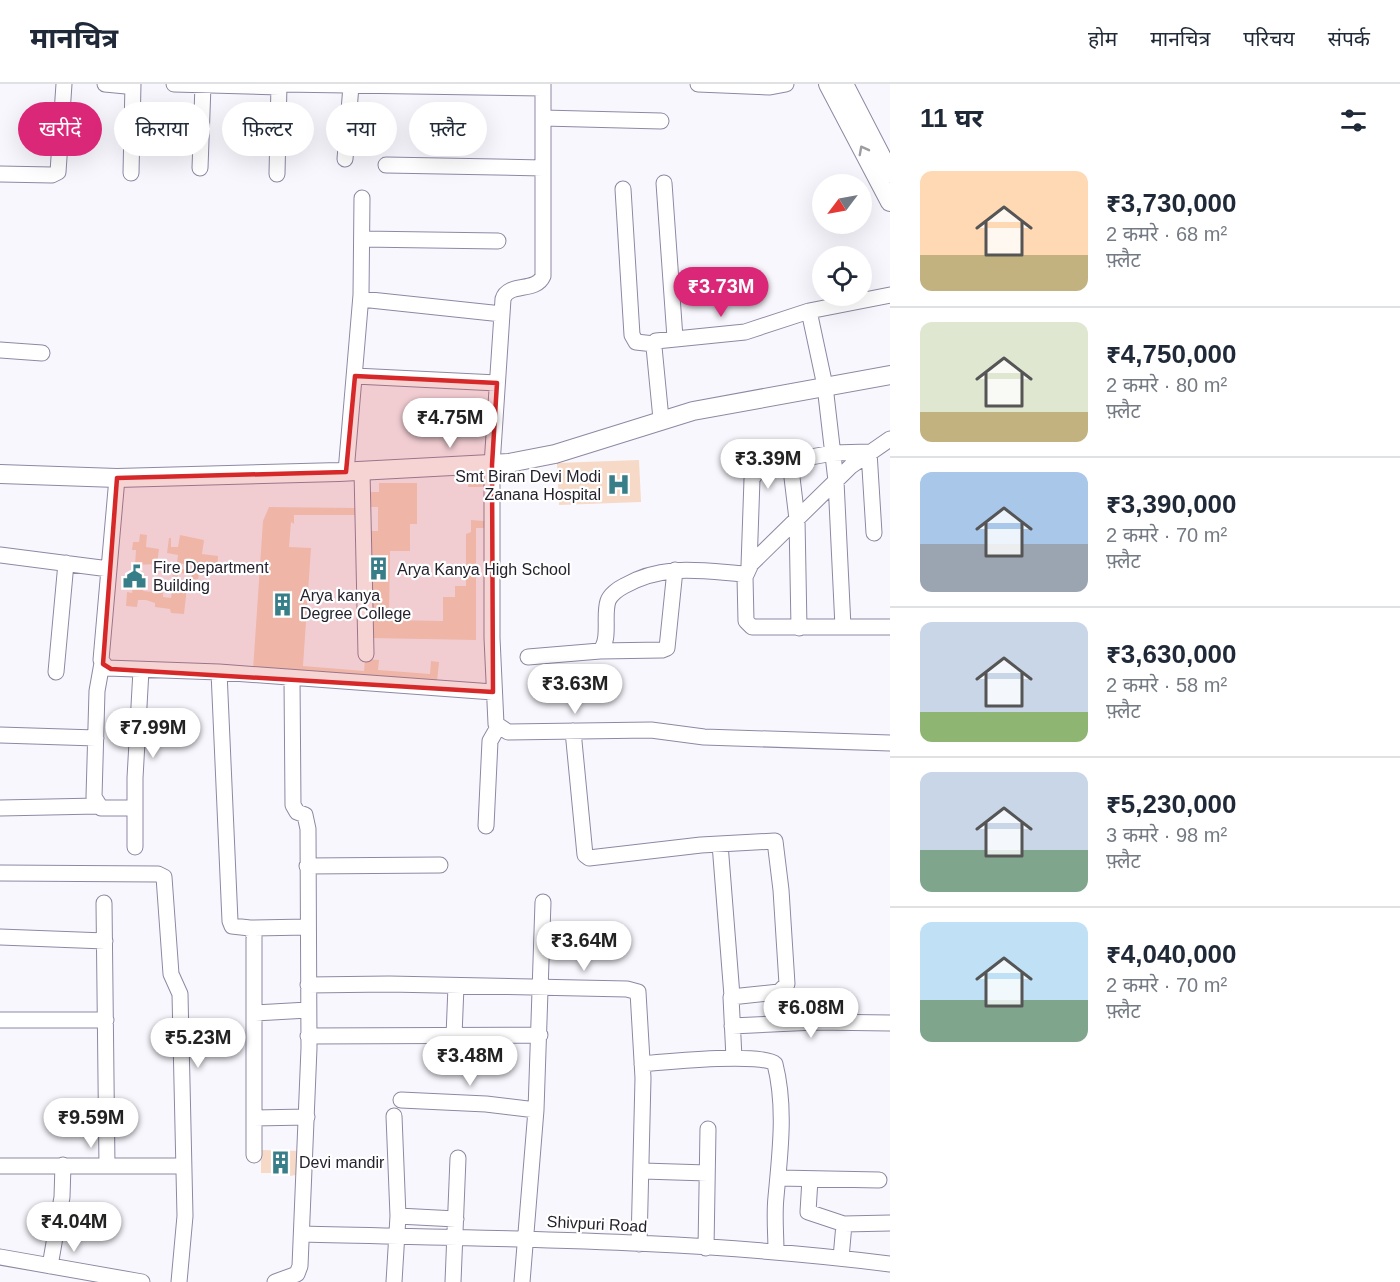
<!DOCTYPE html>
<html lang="hi">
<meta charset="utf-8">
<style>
:root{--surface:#fff;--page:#f6f6f7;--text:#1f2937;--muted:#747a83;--line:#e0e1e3;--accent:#db2777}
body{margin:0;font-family:Arial,"Noto Sans Devanagari",sans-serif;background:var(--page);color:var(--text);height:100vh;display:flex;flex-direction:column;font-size:22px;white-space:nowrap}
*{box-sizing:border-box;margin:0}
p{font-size:20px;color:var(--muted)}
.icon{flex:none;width:33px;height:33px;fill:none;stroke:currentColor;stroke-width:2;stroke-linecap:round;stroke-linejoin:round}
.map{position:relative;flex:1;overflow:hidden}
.sheet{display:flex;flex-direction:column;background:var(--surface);width:510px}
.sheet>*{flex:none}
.guide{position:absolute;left:18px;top:18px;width:570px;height:54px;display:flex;gap:12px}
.needle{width:39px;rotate:238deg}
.fabs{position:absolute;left:812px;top:90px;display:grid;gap:12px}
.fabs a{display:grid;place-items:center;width:60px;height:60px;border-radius:50%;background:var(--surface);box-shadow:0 6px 24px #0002;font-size:30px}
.price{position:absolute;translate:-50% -51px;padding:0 14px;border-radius:21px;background:#fff;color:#222;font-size:20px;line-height:39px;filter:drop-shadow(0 2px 3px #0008)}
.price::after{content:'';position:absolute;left:50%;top:36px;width:18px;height:14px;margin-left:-9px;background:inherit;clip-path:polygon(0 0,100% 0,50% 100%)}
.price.selected{background:var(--accent);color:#fff}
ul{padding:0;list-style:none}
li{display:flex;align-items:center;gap:18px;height:150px;padding:0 30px}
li+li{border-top:2px solid var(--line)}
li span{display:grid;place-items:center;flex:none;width:168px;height:120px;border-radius:12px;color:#555}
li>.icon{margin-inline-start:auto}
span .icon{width:72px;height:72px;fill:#fffc;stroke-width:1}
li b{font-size:26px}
h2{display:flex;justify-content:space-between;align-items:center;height:72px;padding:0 30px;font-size:26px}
.chip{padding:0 21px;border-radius:27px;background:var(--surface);box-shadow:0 6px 24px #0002;font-size:21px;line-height:54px}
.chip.selected{background:var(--accent);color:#fff}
header{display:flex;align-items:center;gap:36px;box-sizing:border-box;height:84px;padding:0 30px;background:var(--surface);border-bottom:2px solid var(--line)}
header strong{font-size:28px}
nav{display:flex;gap:33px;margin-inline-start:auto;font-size:21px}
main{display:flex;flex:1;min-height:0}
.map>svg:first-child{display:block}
.building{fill:#f6d9c7}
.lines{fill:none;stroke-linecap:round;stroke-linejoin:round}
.minor-casing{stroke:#8e88a3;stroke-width:17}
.major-casing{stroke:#8e88a3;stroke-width:20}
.minor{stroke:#fff;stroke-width:15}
.major{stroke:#fff;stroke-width:18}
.oneway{stroke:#9d9ca0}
.marked{fill:#d62828;fill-opacity:0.2;stroke:#d62828;stroke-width:4.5;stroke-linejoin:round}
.labels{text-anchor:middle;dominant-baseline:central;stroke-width:4.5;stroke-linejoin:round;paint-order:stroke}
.poi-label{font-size:16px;fill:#25222d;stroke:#fff;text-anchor:start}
.street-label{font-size:16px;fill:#25222d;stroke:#fff}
</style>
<header>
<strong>मानचित्र</strong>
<nav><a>होम</a><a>मानचित्र</a><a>परिचय</a><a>संपर्क</a></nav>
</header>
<main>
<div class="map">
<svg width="890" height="1198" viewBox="0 0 890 1198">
<rect width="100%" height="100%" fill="#f8f7fd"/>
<!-- building -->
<path class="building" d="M639,376L641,418L559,421L557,379Z
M379,399H417V440H410V467H390L389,536L443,537V513H455V502H466V450L471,448V436L484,437V403H468V399H487L486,444H476V556L369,554L370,447H378V423H371V408H379Z
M269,423L356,424V431H294V440L291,438L289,463L311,464L303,582L364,587L365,575L379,576L378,586L430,590L431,577L439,578L436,608L253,586L263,437Z
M140,450L147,451L146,463L159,465L157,480L135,481L136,466H132L133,458H139Z
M180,451L204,456L202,470L218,472L217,488L200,485L198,495L191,496L192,490L178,489V501L187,503L184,530L171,529L170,525L155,523V519L146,516H138L137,523L126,522L127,508L132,509L133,501L144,502L143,507L163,509V513L171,514L172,507L179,509V503L172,502L173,487L178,484L192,487L193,481L177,479L178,471L167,469L169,454H171V463H178Z
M261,1066L303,1067L301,1090L290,1092V1089H261Z"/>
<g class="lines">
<defs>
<path id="minor" d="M105,0L126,2L132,0
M174,0L279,3
M282,0L543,4
M543,0V192C536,209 508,198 503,215L492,381V554L496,640L508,648L651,646L704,653L890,659
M698,0L770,3L786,0
M543,34L661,37
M345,75L351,2
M386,81L543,84
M200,84L203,1
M131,89L133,0
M0,90L52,91L58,88L64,0
M277,90L279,0
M664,99L675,254
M623,105L632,251L636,258L654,260
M362,155L498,157
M361,215L502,230
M809,227L825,302L836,397L843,543
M0,266L42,269
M355,292L497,299
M661,335L654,263L656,257L745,248L809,227L890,211
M890,355L851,382L751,480L745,493L746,537L752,543H890
M790,377L797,435L799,544
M362,387L366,570
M346,388L361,211L362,114
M117,394L101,576L107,584L219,588L493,608
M0,471L109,485
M749,482L752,395L761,382L833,369L869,368L874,449
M600,567L662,566L667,564L675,486
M528,573L600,567C611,555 603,532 608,517C610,511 618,505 624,502C664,479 702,487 746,490
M102,579L97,607L94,713L101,724H135
M56,588L66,479
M219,588L230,837L232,842L250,844L254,851V1071
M573,647L585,771L589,774L701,761L775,757L781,806L787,900L779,908L731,913L734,974
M0,651L96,654
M0,724L98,722
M486,742L490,657L498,643
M720,760L732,912
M135,763V694L141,586
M307,782L440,781
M0,789L158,790L164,793L171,890L180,910L185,1132L179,1198
M104,819L107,1082
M250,844L307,843
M0,853L105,857
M308,901L389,900L627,905L638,908L643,994L639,1160
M255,929L308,926
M0,936H106
M732,942L815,938L890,939
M308,952L540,951
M454,952L456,902
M642,980C664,978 763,968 775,980C786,1023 780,1069 776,1113C774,1131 776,1150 776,1168
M401,1016L486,1020L536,1026
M394,1032L398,1132L394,1198
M254,1034L307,1033
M0,1082H183
M643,1087L707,1089
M779,1094L879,1096
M810,1095L808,1128L844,1140L841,1174
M398,1132L456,1135
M844,1140L890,1139
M302,1150C498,1155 695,1155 890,1180
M706,1164L708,1045
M0,1173L142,1198
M50,1182L62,1113L63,1081
M275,1198L297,1190L300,1182L309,964L308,745L305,731L297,728L293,721L292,595
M453,1198L458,1074
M522,1198L536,1026L543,818"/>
<path id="major" d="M828,0L890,118
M844,0L890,89
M0,390L117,394L339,388L509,379L555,370L693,327L890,291"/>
</defs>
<!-- minor casing -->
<use href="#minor" class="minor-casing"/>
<!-- major casing -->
<use href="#major" class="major-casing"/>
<!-- minor -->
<use href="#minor" class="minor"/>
<!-- major -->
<use href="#major" class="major"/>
</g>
<!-- one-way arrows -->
<defs><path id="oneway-chevron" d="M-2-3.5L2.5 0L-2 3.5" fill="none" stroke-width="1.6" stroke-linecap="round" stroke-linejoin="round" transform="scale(1.5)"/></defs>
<use class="oneway" href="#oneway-chevron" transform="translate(863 66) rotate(-118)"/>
<!-- marked area -->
<path class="marked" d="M355,292L497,299L492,381L493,608L111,585L103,580L117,394L346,388Z"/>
<!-- icons -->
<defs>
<symbol id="hospital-bare" viewBox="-9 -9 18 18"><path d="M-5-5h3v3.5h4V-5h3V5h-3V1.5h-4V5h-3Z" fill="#377e88" stroke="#fff" stroke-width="2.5" paint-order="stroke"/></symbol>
<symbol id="building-bare" viewBox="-9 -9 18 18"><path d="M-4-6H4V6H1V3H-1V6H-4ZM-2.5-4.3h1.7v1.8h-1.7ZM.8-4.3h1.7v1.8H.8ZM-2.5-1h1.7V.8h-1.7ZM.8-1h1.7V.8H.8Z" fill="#377e88" stroke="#fff" stroke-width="2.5" paint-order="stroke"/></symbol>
<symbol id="civic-bare" viewBox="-9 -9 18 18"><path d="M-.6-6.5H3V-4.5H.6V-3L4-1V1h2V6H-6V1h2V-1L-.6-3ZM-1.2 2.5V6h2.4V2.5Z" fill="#377e88" stroke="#fff" stroke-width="2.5" paint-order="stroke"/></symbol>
</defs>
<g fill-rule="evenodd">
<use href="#hospital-bare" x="602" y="384" width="33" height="33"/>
<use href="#building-bare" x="362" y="468" width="33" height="33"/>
<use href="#civic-bare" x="118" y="476" width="33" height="33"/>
<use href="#building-bare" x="266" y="504" width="33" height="33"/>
<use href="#building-bare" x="264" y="1062" width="33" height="33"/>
</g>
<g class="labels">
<!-- poi labels -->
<g class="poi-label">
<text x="601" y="392" text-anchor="end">Smt Biran Devi Modi<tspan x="601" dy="18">Zanana Hospital</tspan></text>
<text x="153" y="483">Fire Department<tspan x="153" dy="18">Building</tspan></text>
<text x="397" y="485">Arya Kanya High School</text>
<text x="300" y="511">Arya kanya<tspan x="300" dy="18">Degree College</tspan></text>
<text x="299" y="1078">Devi mandir</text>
</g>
<!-- street labels -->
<g class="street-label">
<text transform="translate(597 1140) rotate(3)">Shivpuri Road</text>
</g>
</g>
</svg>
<div class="fabs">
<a><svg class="needle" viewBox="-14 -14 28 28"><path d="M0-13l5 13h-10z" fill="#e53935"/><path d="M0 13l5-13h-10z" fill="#747a83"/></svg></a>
<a><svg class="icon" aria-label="locate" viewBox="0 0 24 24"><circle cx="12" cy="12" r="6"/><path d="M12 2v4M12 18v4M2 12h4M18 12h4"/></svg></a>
</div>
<b class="price selected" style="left:721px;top:234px">₹3.73M</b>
<b class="price" style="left:450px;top:365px">₹4.75M</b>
<b class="price" style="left:768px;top:406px">₹3.39M</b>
<b class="price" style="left:575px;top:631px">₹3.63M</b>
<b class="price" style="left:153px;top:675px">₹7.99M</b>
<b class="price" style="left:584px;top:888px">₹3.64M</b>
<b class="price" style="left:811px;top:955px">₹6.08M</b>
<b class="price" style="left:198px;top:985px">₹5.23M</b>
<b class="price" style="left:470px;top:1003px">₹3.48M</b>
<b class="price" style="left:91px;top:1065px">₹9.59M</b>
<b class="price" style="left:74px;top:1169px">₹4.04M</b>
<div class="guide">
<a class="chip selected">खरीदें</a>
<a class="chip">किराया</a>
<a class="chip">फ़िल्टर</a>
<a class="chip">नया</a>
<a class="chip">फ़्लैट</a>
</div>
</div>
<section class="sheet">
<h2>11 घर<svg class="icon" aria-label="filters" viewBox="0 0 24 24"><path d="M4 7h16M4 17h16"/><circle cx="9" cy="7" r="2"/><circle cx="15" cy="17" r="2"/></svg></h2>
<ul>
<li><span style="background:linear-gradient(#ffd9b3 70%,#c2b280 0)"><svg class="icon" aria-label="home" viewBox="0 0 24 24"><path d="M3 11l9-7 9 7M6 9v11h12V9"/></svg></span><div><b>₹3,730,000</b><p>2 कमरे · 68 m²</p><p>फ़्लैट</p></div></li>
<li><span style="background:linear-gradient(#dfe7d0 75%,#c2b280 0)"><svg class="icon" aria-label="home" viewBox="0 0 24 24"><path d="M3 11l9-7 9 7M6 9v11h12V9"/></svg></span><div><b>₹4,750,000</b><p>2 कमरे · 80 m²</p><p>फ़्लैट</p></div></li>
<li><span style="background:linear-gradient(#a9c7e8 60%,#9aa5b1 0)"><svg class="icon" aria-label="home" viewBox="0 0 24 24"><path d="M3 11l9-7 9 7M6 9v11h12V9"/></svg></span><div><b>₹3,390,000</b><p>2 कमरे · 70 m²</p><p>फ़्लैट</p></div></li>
<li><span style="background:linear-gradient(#c9d6e8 75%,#8fb573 0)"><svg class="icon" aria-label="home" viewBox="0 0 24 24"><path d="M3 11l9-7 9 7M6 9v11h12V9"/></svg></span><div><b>₹3,630,000</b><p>2 कमरे · 58 m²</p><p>फ़्लैट</p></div></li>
<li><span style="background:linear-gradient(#c9d6e8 65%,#7fa58c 0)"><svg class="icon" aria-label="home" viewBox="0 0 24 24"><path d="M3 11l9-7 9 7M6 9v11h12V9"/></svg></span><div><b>₹5,230,000</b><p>3 कमरे · 98 m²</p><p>फ़्लैट</p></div></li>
<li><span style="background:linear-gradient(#bfe0f5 65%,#7fa58c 0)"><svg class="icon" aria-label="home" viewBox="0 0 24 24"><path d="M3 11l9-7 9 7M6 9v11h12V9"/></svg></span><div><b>₹4,040,000</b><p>2 कमरे · 70 m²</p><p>फ़्लैट</p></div></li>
</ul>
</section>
</main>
